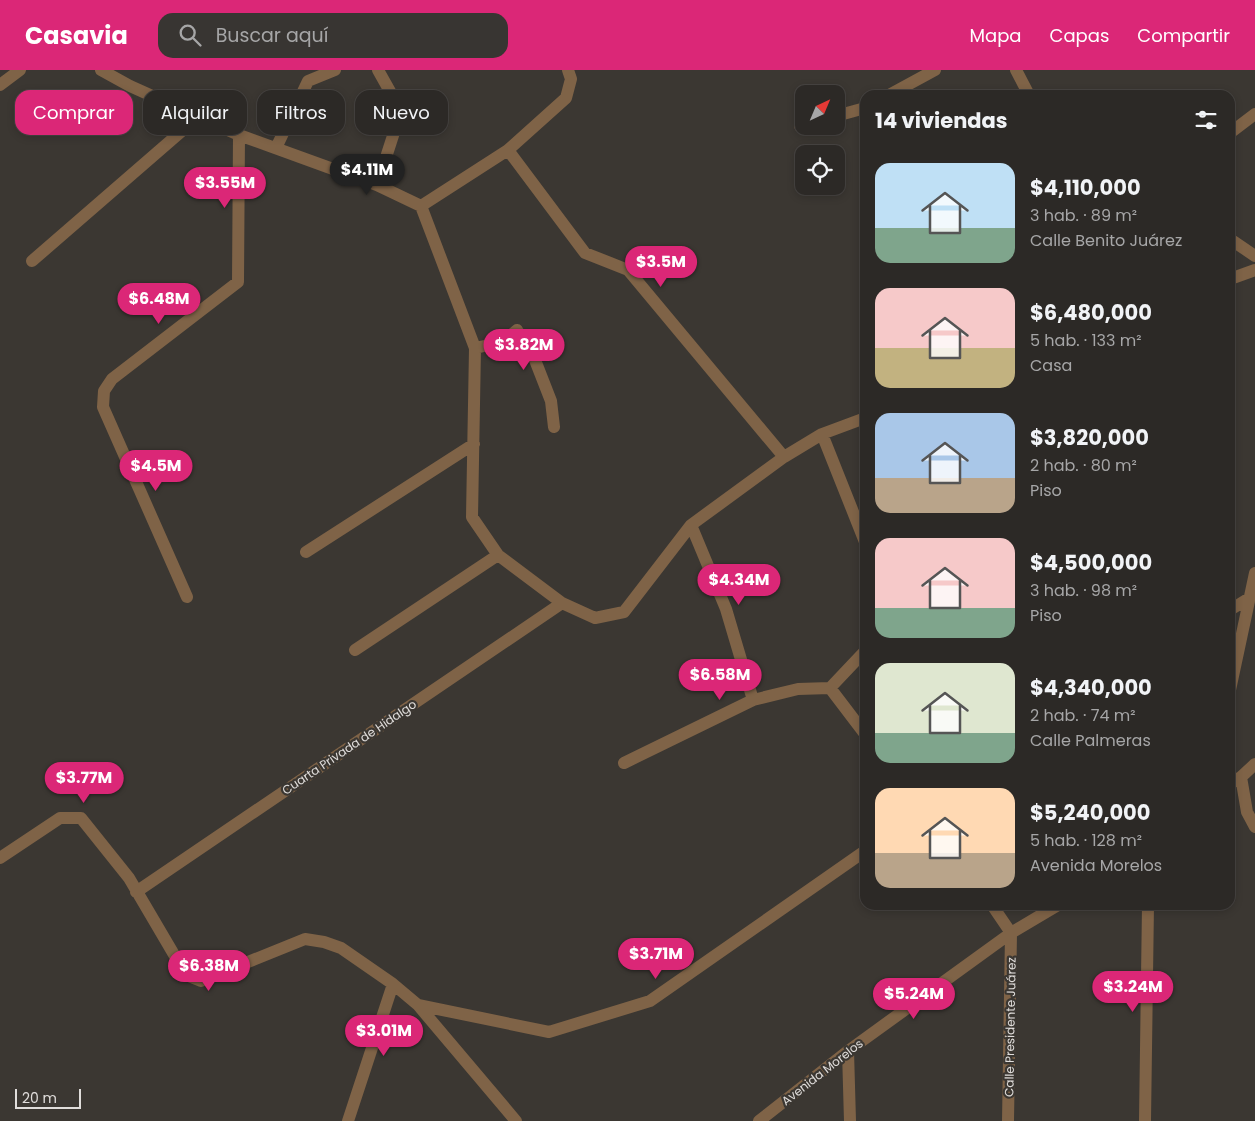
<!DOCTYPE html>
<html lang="es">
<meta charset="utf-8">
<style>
:root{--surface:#2c2926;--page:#383532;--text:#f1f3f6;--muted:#a6a6a7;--line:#484543;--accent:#db2777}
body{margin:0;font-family:Poppins,sans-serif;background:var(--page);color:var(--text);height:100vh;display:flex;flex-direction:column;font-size:19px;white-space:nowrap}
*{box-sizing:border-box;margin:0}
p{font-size:16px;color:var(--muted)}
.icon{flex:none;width:28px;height:28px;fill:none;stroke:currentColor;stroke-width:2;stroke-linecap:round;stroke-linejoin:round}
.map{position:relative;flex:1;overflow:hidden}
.drawer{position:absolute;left:860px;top:20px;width:375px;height:820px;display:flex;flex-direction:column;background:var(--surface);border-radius:15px;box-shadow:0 2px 8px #0003,0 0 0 1px var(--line)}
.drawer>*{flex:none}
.banner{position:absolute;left:15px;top:20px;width:475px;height:45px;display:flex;gap:10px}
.needle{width:32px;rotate:44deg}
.tools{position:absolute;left:795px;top:15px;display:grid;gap:10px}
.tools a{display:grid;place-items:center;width:50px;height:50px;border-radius:10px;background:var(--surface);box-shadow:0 2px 8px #0003,0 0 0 1px var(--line);font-size:25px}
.scale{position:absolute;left:15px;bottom:12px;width:66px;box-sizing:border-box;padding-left:5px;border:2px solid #e0dddb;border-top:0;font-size:14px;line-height:18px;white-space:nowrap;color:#e0dddb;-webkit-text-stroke:4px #3b3732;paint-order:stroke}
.price{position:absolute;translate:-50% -42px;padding:0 11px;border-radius:18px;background:var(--accent);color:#fff;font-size:16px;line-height:32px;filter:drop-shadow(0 1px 2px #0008)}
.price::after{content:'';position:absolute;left:50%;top:30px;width:15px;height:11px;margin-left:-8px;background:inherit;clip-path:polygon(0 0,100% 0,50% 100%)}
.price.active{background:#222;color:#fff}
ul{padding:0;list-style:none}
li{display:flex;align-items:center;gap:15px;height:125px;padding:0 15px}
li span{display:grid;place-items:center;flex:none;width:140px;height:100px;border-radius:15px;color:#555}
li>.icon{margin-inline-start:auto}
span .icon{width:60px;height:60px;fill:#fffc;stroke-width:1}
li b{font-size:21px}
h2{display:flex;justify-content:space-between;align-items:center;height:60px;padding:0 15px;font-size:21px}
.chip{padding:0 18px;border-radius:15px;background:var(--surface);box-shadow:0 2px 8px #0003,0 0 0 1px var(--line);font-size:18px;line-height:45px}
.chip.active{background:var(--accent);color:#fff}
header{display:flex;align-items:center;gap:30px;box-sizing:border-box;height:70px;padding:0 25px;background:var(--accent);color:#fff}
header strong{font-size:24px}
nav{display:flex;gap:28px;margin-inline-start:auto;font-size:18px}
.search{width:350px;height:45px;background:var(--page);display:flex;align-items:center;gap:12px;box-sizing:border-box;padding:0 18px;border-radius:15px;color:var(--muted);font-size:19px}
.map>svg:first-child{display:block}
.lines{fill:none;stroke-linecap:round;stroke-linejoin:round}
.minor{stroke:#7f6347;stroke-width:12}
.labels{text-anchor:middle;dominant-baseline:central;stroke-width:4.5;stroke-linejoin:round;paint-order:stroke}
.street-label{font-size:12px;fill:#e0dddb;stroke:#3b3732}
</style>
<header>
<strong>Casavia</strong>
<div class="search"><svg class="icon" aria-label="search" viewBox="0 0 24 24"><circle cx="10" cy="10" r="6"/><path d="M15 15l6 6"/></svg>Buscar aquí</div>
<nav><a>Mapa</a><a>Capas</a><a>Compartir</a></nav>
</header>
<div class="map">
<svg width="1255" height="1051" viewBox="0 0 1255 1051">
<rect width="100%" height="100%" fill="#3b3732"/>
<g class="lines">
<!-- minor -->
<path class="minor" d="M101,0L130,16L239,65L377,115L421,136L508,80L566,28L571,9L568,0
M1016,0L1029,25
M0,15L20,0
M889,25L935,0
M836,46L865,38
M800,56L804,55
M1230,63L1255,44
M276,78L308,11L335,0
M508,80L585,183L628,200L784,387
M377,115L401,41L378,0
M421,136L475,278L472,447L498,485L562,533L595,548L624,542L691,455L784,387L822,364L865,348
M1230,169L1255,186
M32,191L198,47
M1230,209L1255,200
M475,278L503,272L517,260L535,290L551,331L554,357
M822,364L865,472
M691,455L726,539L753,630
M306,482L474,374
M187,527L103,337L104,321L112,309L238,212L239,65
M1230,540L1251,527
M355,580L498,485
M830,618L865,664
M1230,620L1255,503
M624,693L753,630L798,619L830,618L865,581
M1241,707L1247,742L1255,757
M1230,713L1241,707L1255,694
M0,788L60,748H81L129,808L186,905L201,911L305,869L324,872L341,878L393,914L418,935L516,1051
M136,822L562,533
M992,835L1011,863L1008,1051
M418,935L549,962L650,931L865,781
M848,981L850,1051
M348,1051L393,914
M759,1051L848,981L1011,863L1058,835
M1145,1051L1148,835"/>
</g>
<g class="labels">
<!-- street labels -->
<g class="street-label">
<text transform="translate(349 677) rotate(-34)">Cuarta Privada de Hidalgo</text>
<text transform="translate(1010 957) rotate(-89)">Calle Presidente Juárez</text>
<text transform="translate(822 1002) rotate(-38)">Avenida Morelos</text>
</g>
</g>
</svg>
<div class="tools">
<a><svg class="needle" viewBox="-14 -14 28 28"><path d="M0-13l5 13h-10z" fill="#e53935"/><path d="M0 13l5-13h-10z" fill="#a6a6a7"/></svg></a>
<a><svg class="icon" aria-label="locate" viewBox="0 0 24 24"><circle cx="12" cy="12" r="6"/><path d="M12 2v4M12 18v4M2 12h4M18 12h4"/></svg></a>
</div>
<div class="scale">20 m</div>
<b class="price active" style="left:367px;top:126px">$4.11M</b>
<b class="price" style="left:225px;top:139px">$3.55M</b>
<b class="price" style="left:661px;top:218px">$3.5M</b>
<b class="price" style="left:159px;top:255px">$6.48M</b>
<b class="price" style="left:524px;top:301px">$3.82M</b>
<b class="price" style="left:156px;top:422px">$4.5M</b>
<b class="price" style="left:739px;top:536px">$4.34M</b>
<b class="price" style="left:720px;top:631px">$6.58M</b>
<b class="price" style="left:84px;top:734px">$3.77M</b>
<b class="price" style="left:656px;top:910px">$3.71M</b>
<b class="price" style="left:209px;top:922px">$6.38M</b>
<b class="price" style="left:1133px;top:943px">$3.24M</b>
<b class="price" style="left:914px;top:950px">$5.24M</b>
<b class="price" style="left:384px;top:987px">$3.01M</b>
<div class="banner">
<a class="chip active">Comprar</a>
<a class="chip">Alquilar</a>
<a class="chip">Filtros</a>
<a class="chip">Nuevo</a>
</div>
<section class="drawer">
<h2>14 viviendas<svg class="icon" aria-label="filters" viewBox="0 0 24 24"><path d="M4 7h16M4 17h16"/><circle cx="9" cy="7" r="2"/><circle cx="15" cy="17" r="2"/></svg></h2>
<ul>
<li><span style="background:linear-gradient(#bfe0f5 65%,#7fa58c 0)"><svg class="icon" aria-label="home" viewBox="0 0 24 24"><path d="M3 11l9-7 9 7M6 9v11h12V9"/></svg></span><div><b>$4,110,000</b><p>3 hab. · 89 m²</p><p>Calle Benito Juárez</p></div></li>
<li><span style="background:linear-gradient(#f6c9c9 60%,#c2b280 0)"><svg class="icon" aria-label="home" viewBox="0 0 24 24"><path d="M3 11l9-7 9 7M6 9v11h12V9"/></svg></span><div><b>$6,480,000</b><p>5 hab. · 133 m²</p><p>Casa</p></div></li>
<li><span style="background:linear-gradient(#a9c7e8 65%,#b9a48a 0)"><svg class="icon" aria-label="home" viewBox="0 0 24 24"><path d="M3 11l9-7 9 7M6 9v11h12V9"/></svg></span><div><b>$3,820,000</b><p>2 hab. · 80 m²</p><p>Piso</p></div></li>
<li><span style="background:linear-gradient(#f6c9c9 70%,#7fa58c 0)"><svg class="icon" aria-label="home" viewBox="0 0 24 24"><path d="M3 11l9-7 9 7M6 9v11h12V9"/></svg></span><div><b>$4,500,000</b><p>3 hab. · 98 m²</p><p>Piso</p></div></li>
<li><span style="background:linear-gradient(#dfe7d0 70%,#7fa58c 0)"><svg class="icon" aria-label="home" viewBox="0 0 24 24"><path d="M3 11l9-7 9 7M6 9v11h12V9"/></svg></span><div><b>$4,340,000</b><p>2 hab. · 74 m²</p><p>Calle Palmeras</p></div></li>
<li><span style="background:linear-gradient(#ffd9b3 65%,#b9a48a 0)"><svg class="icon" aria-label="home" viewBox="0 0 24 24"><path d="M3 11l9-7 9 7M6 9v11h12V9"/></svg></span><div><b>$5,240,000</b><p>5 hab. · 128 m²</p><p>Avenida Morelos</p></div></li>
</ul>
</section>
</div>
